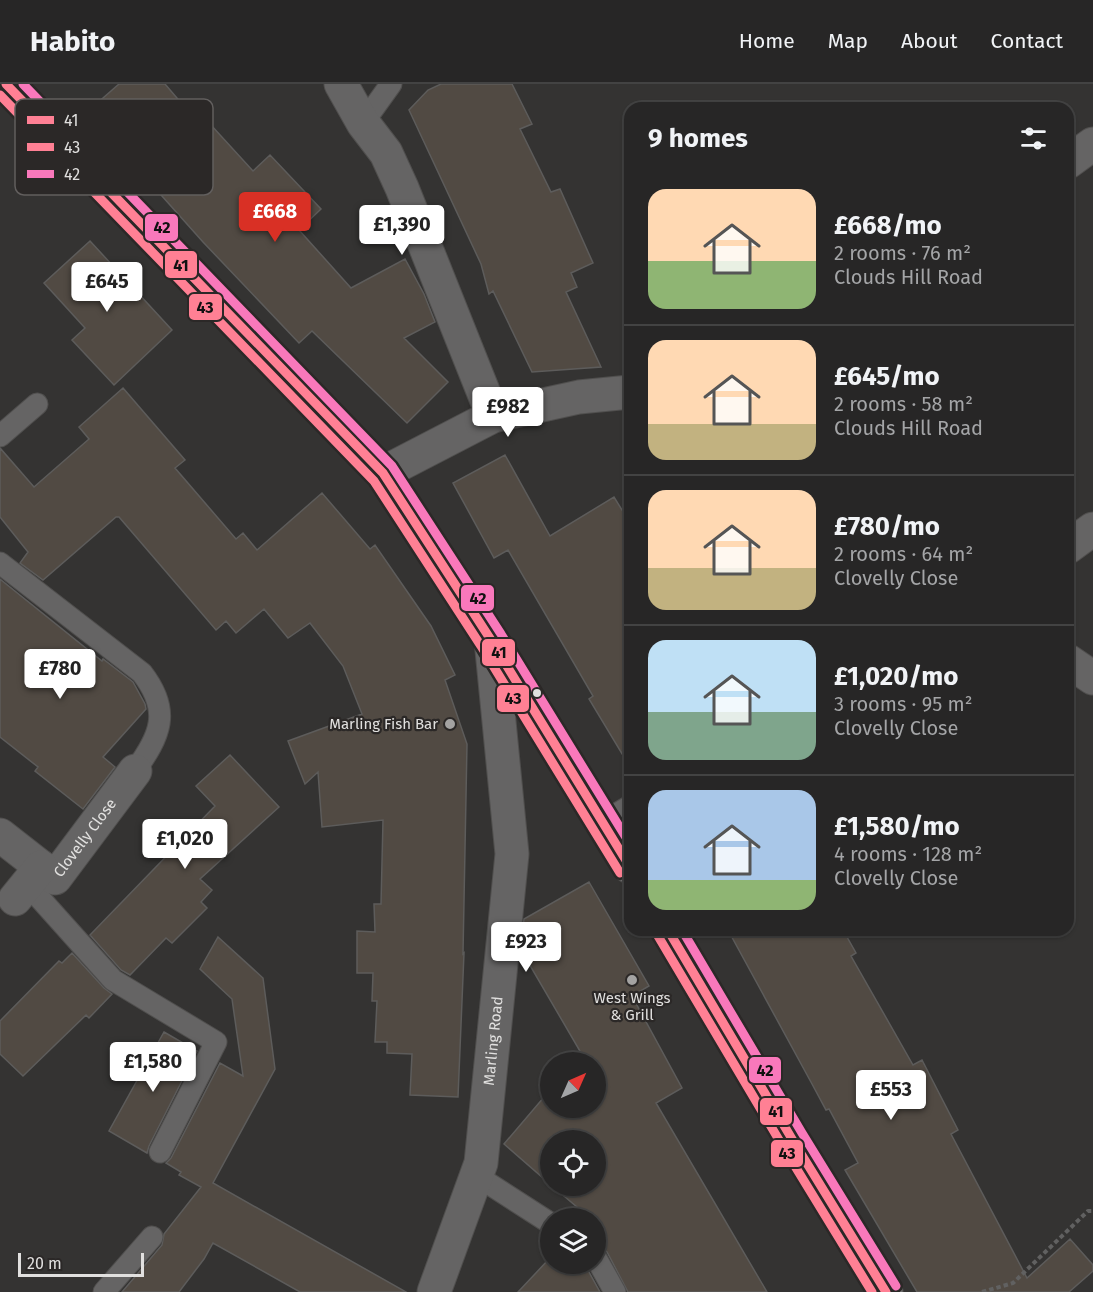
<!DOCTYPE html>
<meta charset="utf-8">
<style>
:root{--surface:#272626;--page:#2f2e2e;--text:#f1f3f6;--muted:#a4a5a7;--line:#434343;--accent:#d93025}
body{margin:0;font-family:"Fira Sans",sans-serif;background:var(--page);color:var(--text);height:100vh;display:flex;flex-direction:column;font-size:22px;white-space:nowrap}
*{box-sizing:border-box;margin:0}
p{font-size:20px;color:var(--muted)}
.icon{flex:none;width:33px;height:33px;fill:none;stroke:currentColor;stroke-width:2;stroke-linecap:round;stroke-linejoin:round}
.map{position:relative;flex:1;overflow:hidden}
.drawer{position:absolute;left:624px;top:18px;width:450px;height:834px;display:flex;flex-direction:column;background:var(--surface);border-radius:18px;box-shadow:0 2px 4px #0004,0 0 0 2px var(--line)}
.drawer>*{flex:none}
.needle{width:39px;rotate:45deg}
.controls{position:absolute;left:540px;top:968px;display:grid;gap:12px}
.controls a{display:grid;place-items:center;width:66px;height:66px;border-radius:50%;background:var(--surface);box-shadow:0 2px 4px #0004,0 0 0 2px var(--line);font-size:30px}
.scale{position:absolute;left:18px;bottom:15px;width:126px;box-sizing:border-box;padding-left:6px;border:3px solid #e1e0df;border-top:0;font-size:16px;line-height:21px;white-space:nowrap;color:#e1e0df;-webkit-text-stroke:4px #2b2827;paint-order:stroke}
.price{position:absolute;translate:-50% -51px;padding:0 14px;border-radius:6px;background:#fff;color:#222;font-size:20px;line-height:39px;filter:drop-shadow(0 2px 3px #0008)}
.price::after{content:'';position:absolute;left:50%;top:36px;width:18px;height:14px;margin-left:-9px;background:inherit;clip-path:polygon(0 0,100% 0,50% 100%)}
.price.current{background:var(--accent);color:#fff}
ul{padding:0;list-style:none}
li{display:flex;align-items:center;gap:18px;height:150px;padding:0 24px}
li+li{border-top:2px solid var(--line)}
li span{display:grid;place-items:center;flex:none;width:168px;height:120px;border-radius:18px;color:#555}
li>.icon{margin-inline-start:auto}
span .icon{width:72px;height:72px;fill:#fffc;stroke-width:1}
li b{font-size:26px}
h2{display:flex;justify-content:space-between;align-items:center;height:72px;padding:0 24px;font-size:26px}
header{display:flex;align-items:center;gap:36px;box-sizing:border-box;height:84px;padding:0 30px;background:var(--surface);border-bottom:2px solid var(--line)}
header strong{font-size:28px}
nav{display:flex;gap:33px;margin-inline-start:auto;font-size:21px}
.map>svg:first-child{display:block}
.building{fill:#514a43;stroke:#5d5c5b;stroke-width:1.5}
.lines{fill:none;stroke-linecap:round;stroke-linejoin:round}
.lane-casing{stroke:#504f4e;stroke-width:23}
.street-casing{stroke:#504f4e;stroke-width:35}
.primary-casing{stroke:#504f4e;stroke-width:35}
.path{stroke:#616161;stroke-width:4;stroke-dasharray:4.5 3;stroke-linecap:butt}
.lane{stroke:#656464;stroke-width:21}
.street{stroke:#656464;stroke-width:33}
.primary{stroke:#706f6f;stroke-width:33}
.bus-1-casing{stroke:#2b2827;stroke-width:14}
.bus-2-casing{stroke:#2b2827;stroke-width:14}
.bus-3-casing{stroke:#2b2827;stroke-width:14}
.bus-1{stroke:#ff8094;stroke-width:9}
.bus-2{stroke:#ff8094;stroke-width:9}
.bus-3{stroke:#f978bb;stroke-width:9}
.bus-dot{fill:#e1e0df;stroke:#2b2827;stroke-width:2}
.poi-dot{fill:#a4a3a2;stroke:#2b2827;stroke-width:2}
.labels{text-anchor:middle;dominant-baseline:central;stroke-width:4.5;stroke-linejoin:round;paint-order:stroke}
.poi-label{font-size:15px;fill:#e1e0df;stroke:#2b2827;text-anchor:end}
.street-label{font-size:15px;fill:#e1e0df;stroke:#2b2827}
.key{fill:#2b2827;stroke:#625f5e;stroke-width:1.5}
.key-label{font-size:16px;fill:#e1e0df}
.line-badge{stroke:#2b2827;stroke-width:2}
.pale-badge-label{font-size:16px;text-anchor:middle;font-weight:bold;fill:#111}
</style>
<header>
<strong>Habito</strong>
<nav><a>Home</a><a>Map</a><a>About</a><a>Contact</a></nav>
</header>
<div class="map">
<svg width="1093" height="1208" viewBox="0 0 1093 1208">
<rect width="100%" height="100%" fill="#343332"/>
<!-- building -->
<path class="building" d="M119,0H165L194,34L200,29L253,87L270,71L321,125L299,146L351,204L405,175L424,210L435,238L404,254L448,298L407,339L312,247L299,259L203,158L87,28Z
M441,0H512L532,40L520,45L551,108L560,105L593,179L571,189L577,203L566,208L601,283L532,288L493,207L489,210L481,180L409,26L428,6Z
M90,157L172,246L114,301L72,256L85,244L44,199Z
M123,304L185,376L175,384L236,455L243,449L257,466L322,409L370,465L375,461L431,542L455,591L445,596L467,660L463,870L464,869L458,1013L410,1011L412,970L387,969V958H375L377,917H372L373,889H357V847L375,848L374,820H381L383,736L322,743L318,688L305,700L288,657L362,630L343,582L310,539L288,554L264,525L236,549L226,537L216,546L119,433H116L43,496L20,479L28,468L0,433V364L34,403L89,355L79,343Z
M505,371L550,452L614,413L630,439V683L589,615L593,612L508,466L494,474L453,399Z
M0,495L102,577L103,575L133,598L145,620L146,625L103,673L115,683L83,725L35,687L38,683L0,653Z
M230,671L279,723L200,795L212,806L201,818L207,824L172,859L166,854L130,891L121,886L90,851L215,722L196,702Z
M589,798L649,902L632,912L682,1004L656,1019L767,1208H628L607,1168L602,1163L596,1161V1134H590L551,1101H596V1056H550V1100L504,1060L550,1006V1023H596V978H576L584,974L521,866L524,835Z
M728,846H843L856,869L851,872L913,981L922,976L958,1046L951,1050L1027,1194L1070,1155L1093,1181V1187L1069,1208H917L845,1086L858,1079L829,1025L826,1026L812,1000Z
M218,853L263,894L275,985L213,1099L406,1208H300L213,1159L204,1175L179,1208H122L162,1161L164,1150L201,1103L179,1091L181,1088L166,1079L171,1074L220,979L243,992L232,915L200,885Z
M72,869L104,904L112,910L89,934L86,931L23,992L0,970V937L59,877L62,879Z
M164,948L197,967L149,1062L147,1069L109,1047Z
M550,1174V1179H584L600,1208H518Z"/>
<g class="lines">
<defs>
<path id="lane" d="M363,39L391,0
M0,352L37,320
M0,479L142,589C172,628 160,651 135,687
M603,738L630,722
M27,800L113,896L216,958L160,1068
M477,1092L550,1139
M596,1174L615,1208
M104,1208L152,1153"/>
<g id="street">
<path d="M341,0L363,39L386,69L402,104L493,332"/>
<path d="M1068,78L1093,60"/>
<path d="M383,389L493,332L579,313L630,308"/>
<path d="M1068,463L1093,445"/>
<path d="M1068,577L1093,594"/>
<path id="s1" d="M0,751L55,794L135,687"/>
<path d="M15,815L41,783"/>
<path id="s2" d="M434,1208L481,1079L512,770L491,556"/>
</g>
<path id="primary" d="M6,0L383,389L491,556L630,783
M668,846L792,1055L886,1208"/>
</defs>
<!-- lane casing -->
<use href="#lane" class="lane-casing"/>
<!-- street casing -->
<use href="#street" class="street-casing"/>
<!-- primary casing -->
<use href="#primary" class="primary-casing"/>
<!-- path -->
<path class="path" d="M982,1208L1013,1199L1088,1127H1093"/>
<!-- lane -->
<use href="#lane" class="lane"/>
<!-- street -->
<use href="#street" class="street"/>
<!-- primary -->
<use href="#primary" class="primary"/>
<defs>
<path id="bus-1" d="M6,0L383,389L491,556L630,783
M668,846L792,1055L886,1208"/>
<path id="bus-2" d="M0,11L374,397L481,562L620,789
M658,852L782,1061L872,1208"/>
<path id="bus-3" d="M23,0L392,382L501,550L630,760
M682,846L802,1049L896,1202"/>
</defs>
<!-- bus-1 casing -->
<use href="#bus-1" class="bus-1-casing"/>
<!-- bus-2 casing -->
<use href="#bus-2" class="bus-2-casing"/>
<!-- bus-3 casing -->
<use href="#bus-3" class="bus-3-casing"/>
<!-- bus-1 -->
<use href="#bus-1" class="bus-1"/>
<!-- bus-2 -->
<use href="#bus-2" class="bus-2"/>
<!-- bus-3 -->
<use href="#bus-3" class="bus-3"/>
</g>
<!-- markers -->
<circle class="bus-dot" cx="537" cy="609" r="5"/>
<g class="poi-dot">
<circle cx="450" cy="640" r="6"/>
<circle cx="632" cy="896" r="6"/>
</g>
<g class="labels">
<!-- poi labels -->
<g class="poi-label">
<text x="438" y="640">Marling Fish Bar</text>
<text x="632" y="914" text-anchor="middle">West Wings<tspan x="632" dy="17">&amp; Grill</tspan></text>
</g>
<!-- street labels -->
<g class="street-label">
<text stroke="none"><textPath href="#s1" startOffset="120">Clovelly Close</textPath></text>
<text stroke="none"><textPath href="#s2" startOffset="260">Marling Road</textPath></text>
</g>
</g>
<!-- legend -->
<rect x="15" y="15" width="198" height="96" rx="9" class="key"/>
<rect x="27" y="32" width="27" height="8" fill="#ff8094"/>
<rect x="27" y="59" width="27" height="8" fill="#ff8094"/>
<rect x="27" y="86" width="27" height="8" fill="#f978bb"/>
<g class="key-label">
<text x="64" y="42">41</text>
<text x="64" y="69">43</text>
<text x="64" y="96">42</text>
</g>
<g class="line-badge">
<rect x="144" y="129" width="35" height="29" rx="6" fill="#f978bb"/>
<rect x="164" y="166" width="34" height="29" rx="6" fill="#ff8094"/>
<rect x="188" y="209" width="35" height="28" rx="6" fill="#ff8094"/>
<rect x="460" y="500" width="35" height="28" rx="6" fill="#f978bb"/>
<rect x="481" y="554" width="35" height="29" rx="6" fill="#ff8094"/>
<rect x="496" y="600" width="34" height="29" rx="6" fill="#ff8094"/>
<rect x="748" y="972" width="34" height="28" rx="6" fill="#f978bb"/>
<rect x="759" y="1013" width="34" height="29" rx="6" fill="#ff8094"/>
<rect x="770" y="1055" width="34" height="29" rx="6" fill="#ff8094"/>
</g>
<g class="pale-badge-label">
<text x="162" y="149">42</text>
<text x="181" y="187">41</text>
<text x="205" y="229">43</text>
<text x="478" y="520">42</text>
<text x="499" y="574">41</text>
<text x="513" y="620">43</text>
<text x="765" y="992">42</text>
<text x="776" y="1033">41</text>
<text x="787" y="1075">43</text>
</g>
</svg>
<div class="controls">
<a><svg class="needle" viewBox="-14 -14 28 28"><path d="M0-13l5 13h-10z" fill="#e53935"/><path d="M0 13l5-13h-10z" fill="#a4a5a7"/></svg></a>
<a><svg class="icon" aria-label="locate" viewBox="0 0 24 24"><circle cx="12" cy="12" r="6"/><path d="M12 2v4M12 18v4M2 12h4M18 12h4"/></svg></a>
<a><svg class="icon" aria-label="layers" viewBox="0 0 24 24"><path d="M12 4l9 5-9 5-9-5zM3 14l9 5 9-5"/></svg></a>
</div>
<div class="scale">20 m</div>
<b class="price current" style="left:275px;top:159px">£668</b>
<b class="price" style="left:402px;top:172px">£1,390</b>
<b class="price" style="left:107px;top:229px">£645</b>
<b class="price" style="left:508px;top:354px">£982</b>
<b class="price" style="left:60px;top:616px">£780</b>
<b class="price" style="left:185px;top:786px">£1,020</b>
<b class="price" style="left:526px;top:889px">£923</b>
<b class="price" style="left:153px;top:1009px">£1,580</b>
<b class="price" style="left:891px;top:1037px">£553</b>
<section class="drawer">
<h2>9 homes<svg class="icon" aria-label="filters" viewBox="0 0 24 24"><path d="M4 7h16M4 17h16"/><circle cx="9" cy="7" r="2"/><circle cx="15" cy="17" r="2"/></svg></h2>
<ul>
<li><span style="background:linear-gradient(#ffd9b3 60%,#8fb573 0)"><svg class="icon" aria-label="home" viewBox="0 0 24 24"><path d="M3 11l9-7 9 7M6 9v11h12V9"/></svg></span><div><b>£668/mo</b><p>2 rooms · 76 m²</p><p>Clouds Hill Road</p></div></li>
<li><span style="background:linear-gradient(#ffd9b3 70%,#c2b280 0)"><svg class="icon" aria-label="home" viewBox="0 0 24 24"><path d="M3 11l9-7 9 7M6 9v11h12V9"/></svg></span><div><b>£645/mo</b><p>2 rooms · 58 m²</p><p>Clouds Hill Road</p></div></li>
<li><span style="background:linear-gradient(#ffd9b3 65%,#c2b280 0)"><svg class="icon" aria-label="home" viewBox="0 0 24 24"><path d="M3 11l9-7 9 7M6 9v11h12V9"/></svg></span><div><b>£780/mo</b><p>2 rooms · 64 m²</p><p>Clovelly Close</p></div></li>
<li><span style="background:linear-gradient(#bfe0f5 60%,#7fa58c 0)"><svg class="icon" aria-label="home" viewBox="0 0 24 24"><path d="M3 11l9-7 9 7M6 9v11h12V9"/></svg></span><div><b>£1,020/mo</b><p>3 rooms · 95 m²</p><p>Clovelly Close</p></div></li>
<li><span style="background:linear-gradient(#a9c7e8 75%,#8fb573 0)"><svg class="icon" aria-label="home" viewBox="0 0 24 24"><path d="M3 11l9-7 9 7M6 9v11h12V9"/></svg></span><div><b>£1,580/mo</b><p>4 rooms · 128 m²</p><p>Clovelly Close</p></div></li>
</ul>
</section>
</div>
